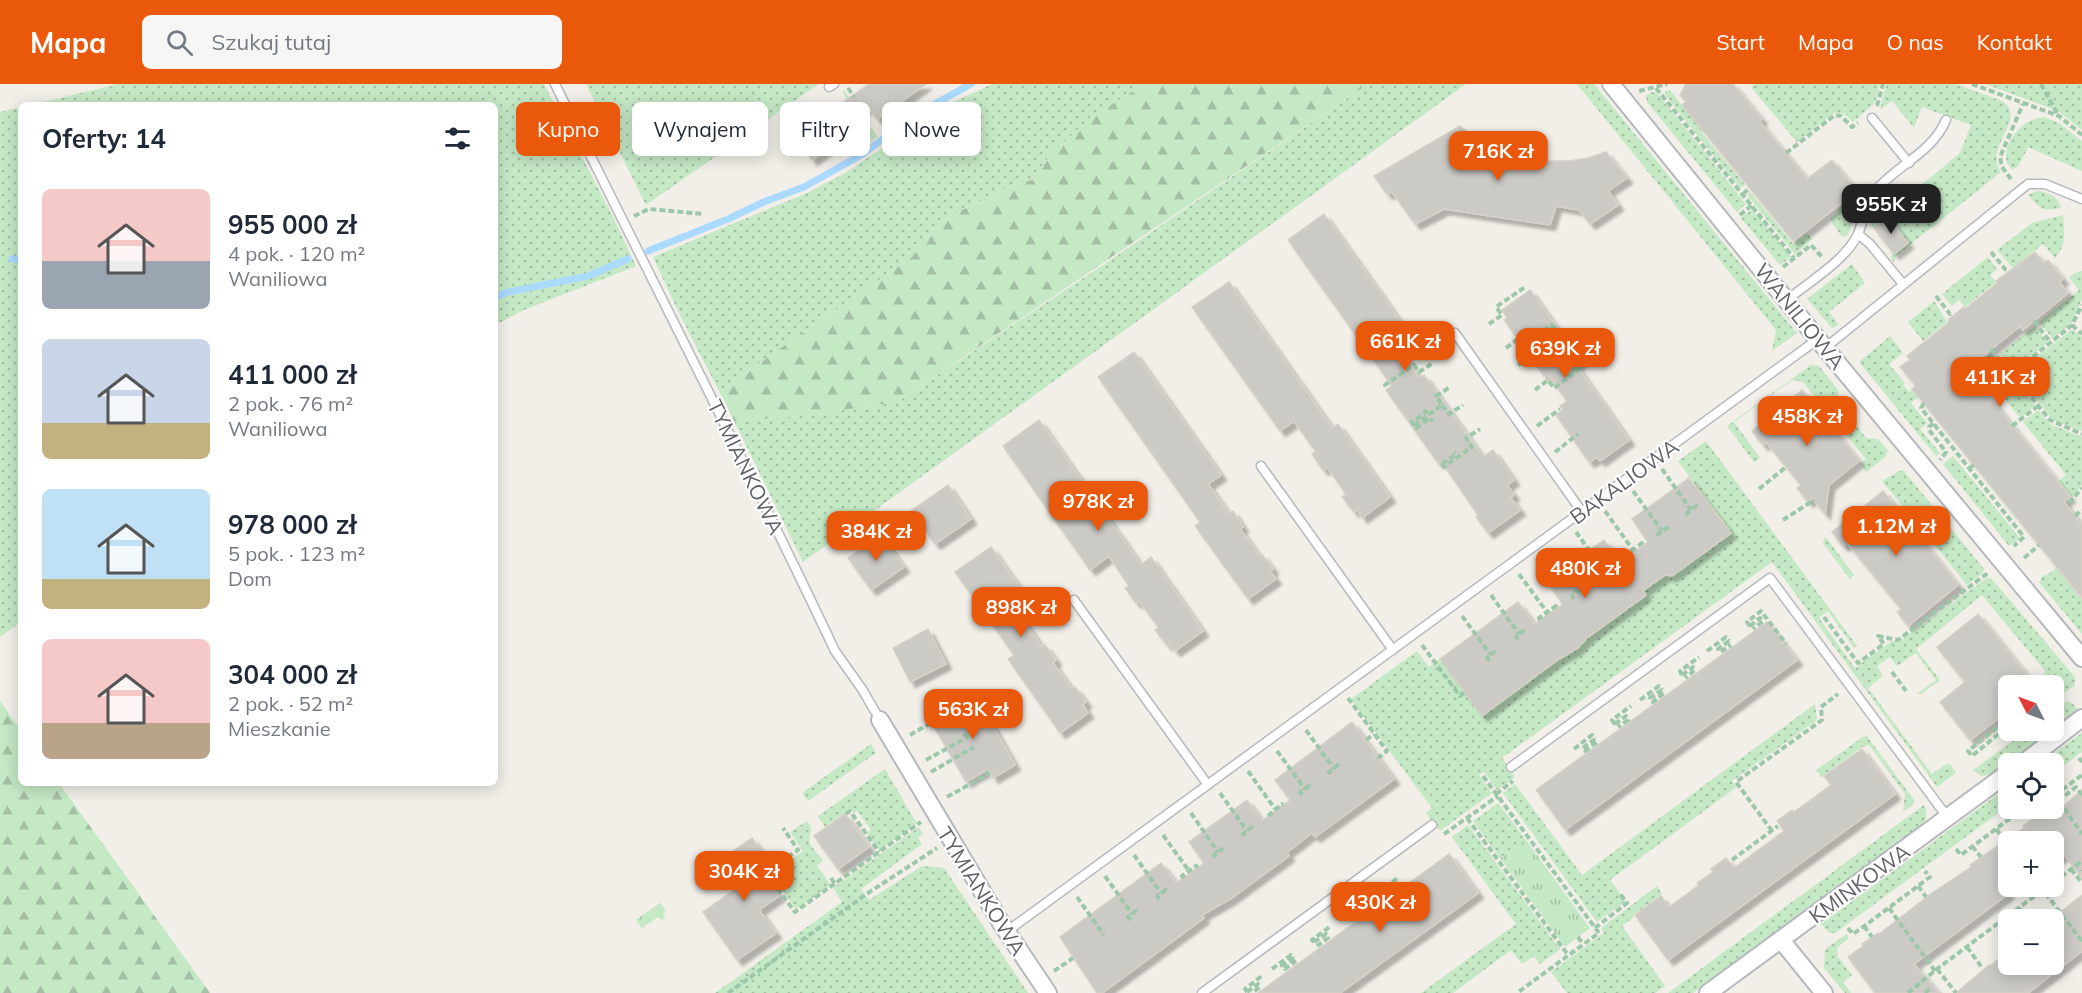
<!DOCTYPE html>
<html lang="pl">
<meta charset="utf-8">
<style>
:root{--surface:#fff;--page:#f6f6f7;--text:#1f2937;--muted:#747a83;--accent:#ea580c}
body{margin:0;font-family:Mulish,sans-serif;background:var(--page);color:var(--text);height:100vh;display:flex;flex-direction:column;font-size:22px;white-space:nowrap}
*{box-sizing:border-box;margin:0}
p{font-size:20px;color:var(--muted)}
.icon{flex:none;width:33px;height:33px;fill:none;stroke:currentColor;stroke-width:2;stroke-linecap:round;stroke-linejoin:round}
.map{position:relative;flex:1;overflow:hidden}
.panel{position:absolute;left:18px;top:18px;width:480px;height:684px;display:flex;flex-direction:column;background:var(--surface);border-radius:9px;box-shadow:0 3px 15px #0003}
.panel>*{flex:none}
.hud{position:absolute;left:516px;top:18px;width:570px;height:54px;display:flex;gap:12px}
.needle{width:39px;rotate:312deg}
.controls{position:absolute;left:1998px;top:591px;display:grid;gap:12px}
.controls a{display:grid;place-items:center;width:66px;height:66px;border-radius:9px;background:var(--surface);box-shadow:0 3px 15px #0003;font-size:30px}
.price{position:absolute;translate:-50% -51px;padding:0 14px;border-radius:12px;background:var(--accent);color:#fff;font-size:20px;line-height:39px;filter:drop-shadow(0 2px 3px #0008)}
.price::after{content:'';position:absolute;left:50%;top:36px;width:18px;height:14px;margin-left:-9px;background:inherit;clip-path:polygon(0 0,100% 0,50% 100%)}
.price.on{background:#222;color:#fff}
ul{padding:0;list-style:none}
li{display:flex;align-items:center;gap:18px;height:150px;padding:0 24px}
li span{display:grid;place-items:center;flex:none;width:168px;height:120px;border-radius:9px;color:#555}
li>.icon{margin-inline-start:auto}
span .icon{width:72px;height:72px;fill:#fffc;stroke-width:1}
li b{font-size:26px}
h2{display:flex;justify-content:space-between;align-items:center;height:72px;padding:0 24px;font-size:26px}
.tag{padding:0 21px;border-radius:9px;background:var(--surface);box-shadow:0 3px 15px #0003;font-size:21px;line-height:54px}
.tag.on{background:var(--accent);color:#fff}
header{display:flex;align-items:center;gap:36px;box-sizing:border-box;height:84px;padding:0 30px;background:var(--accent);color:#fff}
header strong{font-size:28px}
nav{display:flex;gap:33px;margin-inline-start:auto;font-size:21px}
.search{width:420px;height:54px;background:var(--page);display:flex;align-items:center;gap:15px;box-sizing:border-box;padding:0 21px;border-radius:9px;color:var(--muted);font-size:22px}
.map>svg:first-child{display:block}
.grass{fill:url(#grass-dots)}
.forest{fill:url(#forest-firs)}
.park{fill:url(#park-tufts)}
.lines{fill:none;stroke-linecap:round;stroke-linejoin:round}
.stream{stroke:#aadaff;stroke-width:7}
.building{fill:#cccac5;stroke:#d6d1c6;stroke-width:1.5;filter:url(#shadow)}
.service-casing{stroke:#b5b8bc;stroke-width:11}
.minor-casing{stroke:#b5b8bc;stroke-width:20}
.path{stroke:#9cc7a9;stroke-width:4;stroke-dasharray:6 3;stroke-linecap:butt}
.service{stroke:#fff;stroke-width:8}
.minor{stroke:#fff;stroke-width:16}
.labels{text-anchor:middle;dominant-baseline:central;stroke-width:4.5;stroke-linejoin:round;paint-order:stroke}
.street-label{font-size:21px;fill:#5f6368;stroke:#fff}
</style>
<header>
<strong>Mapa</strong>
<div class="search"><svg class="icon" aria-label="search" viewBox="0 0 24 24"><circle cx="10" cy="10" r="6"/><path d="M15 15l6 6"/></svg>Szukaj tutaj</div>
<nav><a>Start</a><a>Mapa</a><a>O nas</a><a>Kontakt</a></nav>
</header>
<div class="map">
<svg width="2082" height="909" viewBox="0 0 2082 909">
<defs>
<pattern id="grass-dots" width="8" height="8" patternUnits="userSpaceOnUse" patternTransform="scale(1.5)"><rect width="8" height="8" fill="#c5e8c5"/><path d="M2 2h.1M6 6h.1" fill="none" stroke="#a3c0a4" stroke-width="1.8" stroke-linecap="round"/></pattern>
<pattern id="forest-firs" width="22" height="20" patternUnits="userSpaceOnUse" patternTransform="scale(1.5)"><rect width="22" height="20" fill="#c5e8c5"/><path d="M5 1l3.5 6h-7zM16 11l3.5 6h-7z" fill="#a3c0a4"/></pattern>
<pattern id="park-tufts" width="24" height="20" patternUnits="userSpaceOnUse" patternTransform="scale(1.5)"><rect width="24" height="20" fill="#c5e8c5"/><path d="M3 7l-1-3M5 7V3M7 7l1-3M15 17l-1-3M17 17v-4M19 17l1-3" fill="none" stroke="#a3c0a4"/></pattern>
<filter id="shadow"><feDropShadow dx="5.5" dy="5.5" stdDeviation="1.5" flood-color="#0004"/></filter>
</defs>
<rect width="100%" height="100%" fill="#f1efe8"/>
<!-- grass -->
<path class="grass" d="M118,0H544L613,133L636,182L524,226L495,241V21H31Z
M586,0H819L646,121Z
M992,0H1145L1090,34L1048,73L1038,94L1011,102L942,136L912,173L719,307L677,225L653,173L807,109L847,88L941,24Z
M1368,0H1466L803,478L734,337L803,332L897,318L1109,177Z
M1577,0H1594L1797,249L1772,267L1776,246Z
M1755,0H1880L1875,19L1853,38L1843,29H1834L1797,58L1751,3Z
M1886,0H1956L2002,17C2029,34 1983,62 2001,88L1896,172L1894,178L1891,174L1893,169L1908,158L1888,133L1874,144L1871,142L1892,112L1899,120L1960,69L1971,41L1922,23L1914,44L1892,17L1880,26Z
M1985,0H2082V46L2058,27Z
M843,5L878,53L861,63L857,57L870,47L843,9Z
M1670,6L1702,47L1701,48L1745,101L1740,104L1666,12L1665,7Z
M1651,8L1657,9L1746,120L1737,128L1647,18L1646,12Z
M21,23V538L0,553V28Z
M2044,33L2059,39L2082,57V87L2028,63L2018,83L2012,85L2007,80C2002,59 2022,34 2044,33Z
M1871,98L1857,121L1848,151L1842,153L1830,135L1838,128L1837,126Z
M2037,107C2048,108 2059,113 2061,124C2041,127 2041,126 2028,111Z
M1750,108L1793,160L1807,149L1812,155L1795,170L1747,111Z
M1752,125L1791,173L1780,181L1741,134Z
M2063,131C2064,146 2067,162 2055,174L2043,160L2013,184L1997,166L2032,139Z
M1988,173L1997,185L1990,191L1996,198L1965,223L1959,216L1952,222L1942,210Z
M1852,180L1865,199L1829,228L1839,241L1832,244L1807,215Z
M2082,187V215L2072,239L2052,254L2039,238L2079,206L2069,193L2075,189Z
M1934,217L1947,238L1923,257L1908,238Z
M2035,242L2048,258L2013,286L2000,270Z
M2072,245L2082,253V347L2053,336L2016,290Z
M1890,252L1903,269L1889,280L1905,299L1903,301L1909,308L1912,306L1918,314L1911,319L1927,339L1920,345L1940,369L1936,372L1859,278Z
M1992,269L2035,322L2020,334L1977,281Z
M1811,281L1819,282L1839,307L1838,314L1825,325L1803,298L1792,296L1734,338L1760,374L1754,378L1727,342Z
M2038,326L2050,340L2082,353V401L2072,413L2059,397L2066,391L2023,338Z
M1845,332H1849L1866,354L1878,355L1888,367L1885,373L1866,388L1860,380L1866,375L1836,339Z
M1706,357L1857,562L1854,564L1828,527L1819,534L1855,584L1892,557L1899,558L1987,494H1991L2075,593V601L2054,617V602L2041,601L2045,587L1982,511L1916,565L1940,596L1920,611L1918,609L1936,596L1916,569L1897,582L1890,573L1877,582L1883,592L1868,604L1932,690L1946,680H1950L1956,689L1937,703L1772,478L1502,674L1515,693L1497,706L1484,688L1479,691L1492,709L1440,747L1426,729L1432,724L1351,615L1417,567L1429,583L1440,575L1482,631L1502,617L1645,512L1643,507L1669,488L1672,492L1731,449L1678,377Z
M1953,372L2020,454L2009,462L1943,380Z
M1901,386H1903L1935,425L1934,429L1918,441L1882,397Z
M1946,442L1950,443L1984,485L1983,489L1967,501L1930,455Z
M1825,452L1854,491L1850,495L1823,459Z
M2056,484L2082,516V550L2039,498L2044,490L2046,492Z
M2067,617L2072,619L2079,627L2054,646V627Z
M1815,620L1817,636L1732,697L1737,703L1610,796L1626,817L1597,838L1503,709L1515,700L1582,791Z
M2026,647H2052L1993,690L1981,692L1973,686Z
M2082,649V668L2054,689V680L2040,679Z
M1867,652L1914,716V720L1903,728L1905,710L1869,661L1862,663L1821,693L1816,686L1863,653Z
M871,660L876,669L808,717L802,709Z
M885,685L917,740L879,766L867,749L871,746L857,727L854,729L851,725L825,743L818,732Z
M2008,703V722L1835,849H1829L1821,840Z
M1498,719L1526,756L1500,774L1473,737Z
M1924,721C1932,738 1917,746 1904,756L1693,909H1668Z
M807,737L811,743L809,759L823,777L817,782L831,801L796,825L771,790L803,767L790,748Z
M1468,741L1560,865L1540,880L1534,872L1522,880L1511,866L1453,909H1421L1516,840L1452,753Z
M919,743L923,750L918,753L922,760L861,805L869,816L922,782L944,784L1028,909H715L842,818L833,804Z
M1657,802L1662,810L1633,831L1634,833L1622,842L1665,902L1655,909H1567L1551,888L1604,849L1601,844Z
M1847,850L1849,854L1837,864L1838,873L1852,891L1843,898L1851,909H1845L1824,884L1825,865Z"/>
<!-- forest -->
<path class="forest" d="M1145,0H1368L897,318L803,332L734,337L719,307L912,173L942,136L1011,102L1038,94L1048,73L1090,34Z
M0,617L21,647V699H59L210,909H0Z"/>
<!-- park -->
<path class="park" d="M1526,756L1590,844L1565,863L1500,774Z
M660,819L666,827L663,830L665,834L661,836L658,833L642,844L636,836Z"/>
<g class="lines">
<!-- stream -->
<path class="stream" d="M648,167L728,135L766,117L804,103L863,70L913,32L971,0
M12,175L21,176
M495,213L508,208L588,192L628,175"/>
</g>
<!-- building -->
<path class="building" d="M869,0H926L877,35L868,23L827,52L833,61L812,76L787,39L807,25L813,34L829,22L832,26Z
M1686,0H1733L1762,35L1759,37L1807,95L1832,76L1857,107L1793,157L1682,21L1686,18L1680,11Z
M1460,42L1476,55L1492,65L1511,73L1531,77H1570L1588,74L1606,68L1627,94L1608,107L1618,121L1590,140L1579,126L1556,122L1550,141L1444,125L1415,140L1392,108L1387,110L1374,92Z
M1324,130L1413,255L1399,265L1420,294L1424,291L1483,373L1493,366L1514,396L1507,401L1514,411L1510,413L1520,426L1488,449L1476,433L1478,431L1441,377L1438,379L1386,306L1392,302L1288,156Z
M1888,132L1908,159L1894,170L1874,144Z
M2035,168L2044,179L2048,176L2063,195L2059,198L2068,209L2023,246L2020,242L1967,285L2070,413L2064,418L2082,441V514L1912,305L1916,302L1900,283L1910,276L1907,272L1949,238L1948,236L1964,223L1965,225L1997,199L1996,197Z
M1229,198L1332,344L1338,340L1390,413L1362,434L1357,425L1354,428L1342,413L1346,410L1327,383L1323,386L1312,370L1316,368L1294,337L1280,347L1192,223Z
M1530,206L1581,277L1576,281L1629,356L1600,377L1597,373L1589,378L1556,331L1563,326L1560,322L1567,317L1547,290L1544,292L1504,236L1507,234L1502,226Z
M1134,268L1221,391L1208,400L1229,430L1233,427L1243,443L1240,445L1259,472L1262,470L1273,485L1270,487L1276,495L1248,515L1195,442L1200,438L1098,293Z
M1802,306L1859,377L1829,401L1825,430L1812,414L1808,418L1797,404L1801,401L1786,383L1766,358L1763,361L1752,347Z
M1039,336L1141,481L1151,473L1203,547L1175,567L1169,559L1167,561L1155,546L1159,544L1139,517L1136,519L1125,504L1129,502L1109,472L1090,486L1003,362Z
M1689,394L1731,449L1672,492L1665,491L1643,507L1646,511L1587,554L1578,564L1559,575L1482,632L1440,575L1518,518L1534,540L1563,520L1546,497L1604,456L1620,478L1648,458L1632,435Z
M948,401L971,435L935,460L911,427Z
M1883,407L1958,501L1908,542L1897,528L1901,525L1847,459L1843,462L1832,448Z
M881,451L904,483L871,506L848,474Z
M991,463L1035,525L1022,534L1042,563L1045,561L1056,576L1053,579L1072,605L1075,603L1086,618L1083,621L1088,629L1060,649L1008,575L1014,571L955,488Z
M1978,530L2036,602H2008V627L1970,656L1940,618L1965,598L1937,563Z
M1767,538L1797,576L1565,746L1536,706Z
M928,545L946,580L910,598L893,564Z
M973,607L1015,681L993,694L988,685L966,698L933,641L955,629L950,620Z
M1352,638L1394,695L1315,753L1312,749L1287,768L1289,772L1230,815L1202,831L1204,834L1102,909H1097L1060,853L1161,779L1176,799L1204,779L1189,758L1247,716L1262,737L1290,716L1275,696Z
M1862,665L1895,710L1668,876L1635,831L1661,812L1669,823L1699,801L1697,799L1713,788L1711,785L1726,774L1734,784L1784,747L1777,737L1792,726L1794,728L1831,701L1824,692Z
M2082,706V794L2064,770L2054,778V758H2008V810L1914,880L1939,909H1875L1848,873L1863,862L1862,860L1878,849L1879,850L1932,809L1971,783L1970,781L2025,743L2023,742L2040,730L2054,724L2055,721L2059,726Z
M845,730L869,763L838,785L814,752Z
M752,754L768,776L758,783L779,812L759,826L776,849L737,876L703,828L737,804L718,778Z
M1449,770L1478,809L1340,909H1258Z
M2082,811V867L2028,909H1956L1989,881L1990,882L2004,871L2008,880H2054V833Z"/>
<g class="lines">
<defs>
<path id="service" d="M555,0C648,189 745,376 835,567L862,605L880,636
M829,3L834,0
M1872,34L1909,79
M1858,150L1870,160L1903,200
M1787,216C1809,198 1846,176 1858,150C1864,136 1864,120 1875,107C1897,81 1932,69 1946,36
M1455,249L1582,428
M1825,264L2028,100H2045L2082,115
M1261,382L1393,566
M1074,516L1208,701
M1511,683L1770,494L1948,734
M1006,848L1818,255
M1202,909L1432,741"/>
<path id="minor" d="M1611,0L1825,264L2082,574
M880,636L1001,839L1048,909
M2022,680L2082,634
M1781,856L1824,909
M1708,909L2008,689"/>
</defs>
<!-- service casing -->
<use href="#service" class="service-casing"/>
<!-- minor casing -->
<use href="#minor" class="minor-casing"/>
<!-- path -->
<path class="path" d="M1972,0L2059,32L2082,51
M2041,0L2058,31
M848,4L854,13
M1656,4L1794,174
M1639,7L1667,0
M1877,22L1883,0
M1786,69L1835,31L1841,32L1852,43L1858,39
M2011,95L2002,83L2000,73L2023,20
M1743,110L1750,104
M1740,131L1752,121
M634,132L649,125L704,130
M1991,168L2005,185L2003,187
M1783,183L1811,161L1822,173
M1936,212L1950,230L1953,228
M2034,237L2051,259
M1489,240L1502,231L1496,223L1525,203L1526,204
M2072,241L2082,250
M1536,248L1538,250L1552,241L1556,246L1542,256L1543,258
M1506,264L1519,254L1525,263
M1991,265L2050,336L2082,350
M1518,281L1532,272L1525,263L1553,243
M1565,289L1567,291L1577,284
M2012,290L2072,241L2082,221
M1386,302L1385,301L1414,281L1419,288L1433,279
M1535,306L1548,296L1554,304L1582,283L1580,281
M1924,319L1921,324L2024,453L2014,462
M1442,321L1449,330L1463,321
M1424,326L1426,328L1412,338L1416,344L1430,334L1432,337
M1826,336L1844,321
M1933,339L1929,343V346L1946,368L1940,376
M1414,341L1442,321L1436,312L1450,303
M1537,342L1560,325
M2012,342L2038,322
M1555,368L1578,350
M1442,380L1444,383L1472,363L1466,354L1480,345
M1442,380L1456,370L1454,368
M1969,384L1974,381
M1662,385L1691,426
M1759,405L1786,383
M1633,407L1662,447
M2069,419L2082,404
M1605,427L1633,466
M1688,431L1687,429L1696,422L1697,425
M2075,432L2082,426
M1783,436L1814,416
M1576,448L1605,488
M1659,452L1658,450L1667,444L1668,446
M1919,453L1942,433
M1548,469L1576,508
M1626,473L1625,472L1642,459L1643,461
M2024,474L2039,461
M1519,490L1547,528
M1603,493L1601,491L1609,485L1611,487
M1491,511L1519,550
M1574,515L1572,512L1580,506L1582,509
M1462,532L1491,571
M1824,533L1858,579L1884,560L1878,552L1898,556L1988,489
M1540,536L1539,534L1556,522L1557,524
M1750,542L1747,538L1761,527L1786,560
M1750,542L1760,534L1763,537L1753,545
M1518,556L1516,553L1523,547L1526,550
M1729,557L1718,565L1721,568L1731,561
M1422,561L1460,612L1465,608
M1707,567L1726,553L1729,557
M1489,577L1487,574L1494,568L1496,572
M1892,588L1906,607
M1682,591L1693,583L1695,586L1685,594
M1682,591L1680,587L1699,573
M1662,606L1650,614L1653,618L1664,609
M1348,614L1387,667L1378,674
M1640,616L1659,602L1662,606
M2000,633L2004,638L2008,635
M2004,638L1968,667L1972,672L2007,643L2008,645
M1615,640L1626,632L1628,636L1618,643
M1615,640L1612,636L1631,622
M1306,646L1334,685
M2009,646L2013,651
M910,651L951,627L952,630
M1595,655L1583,664L1585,667L1597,658
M1366,656L1374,650
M1574,665L1592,651L1595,655
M1277,667L1305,705
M2079,674L2082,678
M926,676L966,654L964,650
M1248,687L1275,725
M931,688L972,664L973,666
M1331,690L1329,688L1338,681L1340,683
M1483,692L1599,849L1517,909
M2054,703L2061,697L2057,691
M1220,709L1247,747
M1496,710L1513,697
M2054,710L2082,750
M1302,711L1300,708L1309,702L1311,705
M2055,711L2082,691
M947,713L988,690L986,687
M2058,717L2076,703L2082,711
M2027,724L2034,734
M1191,729L1218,768
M846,730L850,727L879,768
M1268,732L1282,720L1283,721
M1467,734L1568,871
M1996,745L2008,761
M1772,747L1736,698L1822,636L1821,623L1838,610
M1444,750L1498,712
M1163,751L1189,787
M1245,752L1243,750L1252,743L1254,746
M1972,762L1981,773
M1956,765L1961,771L2024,724
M1134,771L1161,809
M1216,773L1214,771L1222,765L1224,767
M1732,776L1778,742
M761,783L795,828L921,738
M2071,785L2082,799
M2082,786V787
M766,789L798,766L783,744
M1105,792L1132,830
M831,794L835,800
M1184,794L1182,792L1196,782L1198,783
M2054,798L2082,777
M1918,802L1926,813
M2040,802L2082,857
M1382,809L1393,801L1395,804L1384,813
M1382,809L1380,807L1399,793
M1077,813L1104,851
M1159,815L1157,812L1166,806L1168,809
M1362,823L1350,832L1352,836L1364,827
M1889,824L1935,887
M2019,824L2028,836
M1131,836L1128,833L1136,827L1138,830
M1339,836L1359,821L1362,823
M1864,842L1872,853
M1595,844L1627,819L1620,810
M1848,844L1853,850L1863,843L1930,793L1925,787
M1578,853L1583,860
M1314,858L1326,850L1328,854L1317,862
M1314,858L1312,856L1331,842
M1967,863L1983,885
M1294,874L1282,882L1285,885L1296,877
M1272,885L1291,871L1294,874
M1937,885L1956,909
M1054,887L1073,874
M1247,908L1258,900L1260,903L1252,909
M1247,908L1245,905L1263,891
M728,909L868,809L937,764
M1908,909L1937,885L2048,802
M1925,909L1931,903"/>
<!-- service -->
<use href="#service" class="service"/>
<!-- minor -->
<use href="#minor" class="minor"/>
</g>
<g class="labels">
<!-- street labels -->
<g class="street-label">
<text transform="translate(1800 232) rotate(51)">WANILIOWA</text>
<text transform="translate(746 383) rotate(64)">TYMIANKOWA</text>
<text transform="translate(1624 397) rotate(-36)">BAKALIOWA</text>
<text transform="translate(1859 799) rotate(-36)">KMINKOWA</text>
<text transform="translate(982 807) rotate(58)">TYMIANKOWA</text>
</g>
</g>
</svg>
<div class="controls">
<a><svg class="needle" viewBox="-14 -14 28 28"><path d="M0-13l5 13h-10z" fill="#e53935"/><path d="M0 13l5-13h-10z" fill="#747a83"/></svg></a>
<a><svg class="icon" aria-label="locate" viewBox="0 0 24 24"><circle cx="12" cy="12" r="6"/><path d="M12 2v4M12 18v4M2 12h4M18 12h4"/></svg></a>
<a>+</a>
<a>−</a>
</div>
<b class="price" style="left:1498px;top:98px">716K zł</b>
<b class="price on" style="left:1891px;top:151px">955K zł</b>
<b class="price" style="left:1405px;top:288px">661K zł</b>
<b class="price" style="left:1565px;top:295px">639K zł</b>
<b class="price" style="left:2000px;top:324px">411K zł</b>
<b class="price" style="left:1807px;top:363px">458K zł</b>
<b class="price" style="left:1098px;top:448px">978K zł</b>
<b class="price" style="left:1896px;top:473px">1.12M zł</b>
<b class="price" style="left:876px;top:478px">384K zł</b>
<b class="price" style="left:1585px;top:515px">480K zł</b>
<b class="price" style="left:1021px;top:554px">898K zł</b>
<b class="price" style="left:973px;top:656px">563K zł</b>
<b class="price" style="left:744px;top:818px">304K zł</b>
<b class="price" style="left:1380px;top:849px">430K zł</b>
<div class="hud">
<a class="tag on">Kupno</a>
<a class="tag">Wynajem</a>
<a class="tag">Filtry</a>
<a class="tag">Nowe</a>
</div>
<section class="panel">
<h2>Oferty: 14<svg class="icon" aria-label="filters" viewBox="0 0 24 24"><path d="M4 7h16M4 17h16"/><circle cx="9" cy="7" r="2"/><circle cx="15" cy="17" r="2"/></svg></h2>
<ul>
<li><span style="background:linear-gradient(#f6c9c9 60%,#9aa5b1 0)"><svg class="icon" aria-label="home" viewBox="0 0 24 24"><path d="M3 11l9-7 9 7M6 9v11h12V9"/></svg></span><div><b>955 000 zł</b><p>4 pok. · 120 m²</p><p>Waniliowa</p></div></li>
<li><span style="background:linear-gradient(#c9d6e8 70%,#c2b280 0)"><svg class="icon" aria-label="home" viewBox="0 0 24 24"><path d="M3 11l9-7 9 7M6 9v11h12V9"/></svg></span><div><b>411 000 zł</b><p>2 pok. · 76 m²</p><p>Waniliowa</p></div></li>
<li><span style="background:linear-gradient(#bfe0f5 75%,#c2b280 0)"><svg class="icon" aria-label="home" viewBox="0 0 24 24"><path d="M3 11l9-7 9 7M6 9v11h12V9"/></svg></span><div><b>978 000 zł</b><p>5 pok. · 123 m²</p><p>Dom</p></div></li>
<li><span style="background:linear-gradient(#f6c9c9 70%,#b9a48a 0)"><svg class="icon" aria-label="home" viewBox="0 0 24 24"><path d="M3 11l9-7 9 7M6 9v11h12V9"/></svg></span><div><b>304 000 zł</b><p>2 pok. · 52 m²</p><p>Mieszkanie</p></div></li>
</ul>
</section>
</div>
